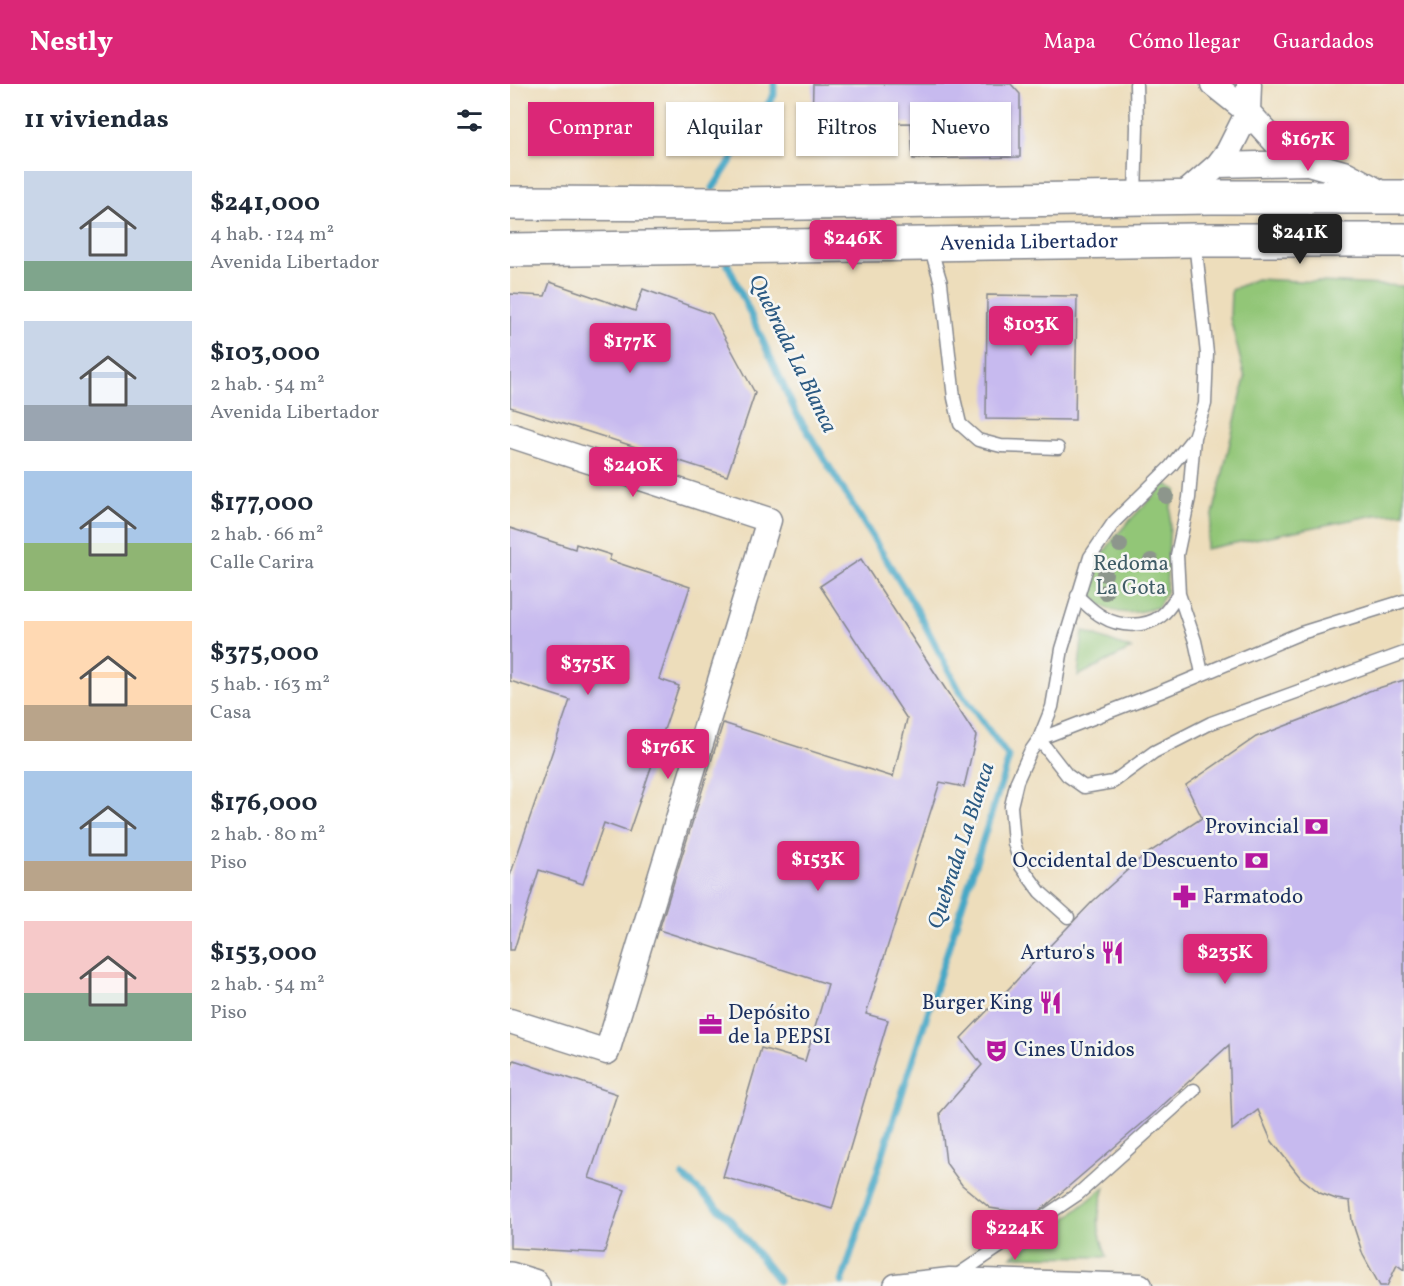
<!DOCTYPE html>
<html lang="es">
<meta charset="utf-8">
<style>
:root{--surface:#fff;--page:#f6f6f7;--text:#1f2937;--muted:#747a83;--accent:#db2777}
body{margin:0;font-family:Vollkorn,serif;background:var(--page);color:var(--text);height:100vh;display:flex;flex-direction:column;font-size:22px;white-space:nowrap}
*{box-sizing:border-box;margin:0}
p{font-size:20px;color:var(--muted)}
.icon{flex:none;width:33px;height:33px;fill:none;stroke:currentColor;stroke-width:2;stroke-linecap:round;stroke-linejoin:round}
.map{position:relative;flex:1;overflow:hidden}
.drawer{display:flex;flex-direction:column;background:var(--surface);width:510px}
.drawer>*{flex:none}
.hud{position:absolute;left:18px;top:18px;width:570px;height:54px;display:flex;gap:12px}
.price{position:absolute;translate:-50% -51px;padding:0 14px;border-radius:6px;background:var(--accent);color:#fff;font-size:20px;line-height:39px;filter:drop-shadow(0 2px 3px #0008)}
.price::after{content:'';position:absolute;left:50%;top:36px;width:18px;height:14px;margin-left:-9px;background:inherit;clip-path:polygon(0 0,100% 0,50% 100%)}
.price.current{background:#222;color:#fff}
ul{padding:0;list-style:none}
li{display:flex;align-items:center;gap:18px;height:150px;padding:0 24px}
li span{display:grid;place-items:center;flex:none;width:168px;height:120px;border-radius:0px;color:#555}
li>.icon{margin-inline-start:auto}
span .icon{width:72px;height:72px;fill:#fffc;stroke-width:1}
li b{font-size:26px}
h2{display:flex;justify-content:space-between;align-items:center;height:72px;padding:0 24px;font-size:26px}
.pill{padding:0 21px;border-radius:0px;background:var(--surface);box-shadow:0 2px 4px #0004;font-size:21px;line-height:54px}
.pill.current{background:var(--accent);color:#fff}
header{display:flex;align-items:center;gap:36px;box-sizing:border-box;height:84px;padding:0 30px;background:var(--accent);color:#fff}
header strong{font-size:28px}
nav{display:flex;gap:33px;margin-inline-start:auto;font-size:21px}
main{display:flex;flex:1;min-height:0}
.map>svg:first-child{display:block}
.green{fill:#92c677;stroke:#567a6a;stroke-width:1.5}
.lines{fill:none;stroke-linecap:round;stroke-linejoin:round}
.stream{stroke:#47a8c6;stroke-width:7}
.building{fill:#c7baef}
.service-casing{stroke:#84868c;stroke-width:15}
.minor-casing{stroke:#84868c;stroke-width:27}
.secondary-casing{stroke:#84868c;stroke-width:36}
.motorway-casing{stroke:#84868c;stroke-width:36}
.service{stroke:#fff;stroke-width:12}
.minor{stroke:#fff;stroke-width:24}
.secondary{stroke:#fff;stroke-width:33}
.motorway{stroke:#fff;stroke-width:33}
.tree{fill:#8d968c}
.labels{text-anchor:middle;dominant-baseline:central;stroke-width:5;stroke-linejoin:round;paint-order:stroke}
.street-label{font-size:21px;fill:#1b2f5e;stroke:#f6f6f2}
.park-label{font-size:21px;fill:#3f5c66;stroke:#f6f6f2}
.poi-label{font-size:21px;fill:#1b2f5e;stroke:#f6f6f2;text-anchor:end}
.water-label{font-size:22px;font-style:italic;fill:#2a5982;stroke:#f6f6f2}
</style>
<header>
<strong>Nestly</strong>
<nav><a>Mapa</a><a>Cómo llegar</a><a>Guardados</a></nav>
</header>
<main>
<section class="drawer">
<h2>11 viviendas<svg class="icon" aria-label="filters" viewBox="0 0 24 24"><path d="M4 7h16M4 17h16"/><circle cx="9" cy="7" r="2"/><circle cx="15" cy="17" r="2"/></svg></h2>
<ul>
<li><span style="background:linear-gradient(#c9d6e8 75%,#7fa58c 0)"><svg class="icon" aria-label="home" viewBox="0 0 24 24"><path d="M3 11l9-7 9 7M6 9v11h12V9"/></svg></span><div><b>$241,000</b><p>4 hab. · 124 m²</p><p>Avenida Libertador</p></div></li>
<li><span style="background:linear-gradient(#c9d6e8 70%,#9aa5b1 0)"><svg class="icon" aria-label="home" viewBox="0 0 24 24"><path d="M3 11l9-7 9 7M6 9v11h12V9"/></svg></span><div><b>$103,000</b><p>2 hab. · 54 m²</p><p>Avenida Libertador</p></div></li>
<li><span style="background:linear-gradient(#a9c7e8 60%,#8fb573 0)"><svg class="icon" aria-label="home" viewBox="0 0 24 24"><path d="M3 11l9-7 9 7M6 9v11h12V9"/></svg></span><div><b>$177,000</b><p>2 hab. · 66 m²</p><p>Calle Carira</p></div></li>
<li><span style="background:linear-gradient(#ffd9b3 70%,#b9a48a 0)"><svg class="icon" aria-label="home" viewBox="0 0 24 24"><path d="M3 11l9-7 9 7M6 9v11h12V9"/></svg></span><div><b>$375,000</b><p>5 hab. · 163 m²</p><p>Casa</p></div></li>
<li><span style="background:linear-gradient(#a9c7e8 75%,#b9a48a 0)"><svg class="icon" aria-label="home" viewBox="0 0 24 24"><path d="M3 11l9-7 9 7M6 9v11h12V9"/></svg></span><div><b>$176,000</b><p>2 hab. · 80 m²</p><p>Piso</p></div></li>
<li><span style="background:linear-gradient(#f6c9c9 60%,#7fa58c 0)"><svg class="icon" aria-label="home" viewBox="0 0 24 24"><path d="M3 11l9-7 9 7M6 9v11h12V9"/></svg></span><div><b>$153,000</b><p>2 hab. · 54 m²</p><p>Piso</p></div></li>
</ul>
</section>
<div class="map">
<svg width="894" height="1202" viewBox="0 0 894 1202">
<rect width="100%" height="100%" fill="#f6f6f2"/>
<filter id="ink" filterUnits="userSpaceOnUse"><feTurbulence type="fractalNoise" baseFrequency=".0167" numOctaves="2"/><feDisplacementMap in="SourceGraphic" scale="12" xChannelSelector="R" yChannelSelector="G"/><feConvolveMatrix kernelMatrix="1 2 1 2 8 2 1 2 1" color-interpolation-filters="sRGB"/></filter>
<filter id="wash" filterUnits="userSpaceOnUse"><feTurbulence type="fractalNoise" baseFrequency=".008" numOctaves="4" result="noise"/><feDisplacementMap in="SourceGraphic" scale="24" xChannelSelector="R" yChannelSelector="G"/><feGaussianBlur stdDeviation="1.35" result="paint"/><feColorMatrix in="noise" values="0 0 0 0 0 0 0 0 0 0 0 0 0 0 0 0 0 1.4 0 .05"/><feComposite in="paint" operator="in"/></filter>
<g filter="url(#wash)">
<rect width="100%" height="100%" fill="#edddbb"/>
<!-- green -->
<path class="green" d="M746,195L894,202V429L865,431L695,465L735,294L720,234L721,206Z
M656,400L667,406L661,422L656,508L648,523C630,529 608,533 591,521C553,493 636,420 656,400Z
M573,547L621,565L568,592Z
M595,1103C586,1134 586,1142 597,1173L502,1172L533,1153Z"/>
<g class="lines">
<!-- stream -->
<path class="stream" d="M203,104L264,11V0
M217,179L285,327L406,524L449,606L499,674L332,1198
M173,1092L218,1133L269,1197"/>
</g>
<g id="blocks">
<!-- building -->
<path class="building" d="M303,0H501L510,10V73L403,75L401,39L302,40Z
M40,198L125,227L133,205L202,230L245,309L217,392L0,323V210L35,212Z
M477,211L567,212L565,336L476,335Z
M0,444L65,465L66,460L101,471L99,476L180,503L149,595L169,602L119,748L94,739L73,800L29,786L4,866H0V792L60,616L0,597Z
M351,475L466,652L454,703L430,698L356,930L378,936L322,1125L213,1093L251,964L295,977L318,900L149,846L213,639L383,693L397,635L310,502Z
M894,596V1186L887,1181L877,1202H870L853,1171L842,1137L840,1117L826,1115L810,1109L790,1093L761,1056L748,1026L722,1046L719,961L642,1031L538,1120L523,1131L480,1124L452,1101L436,1079L430,1029L472,981L451,954L583,817L632,773L692,734L676,701L746,653L835,619L859,607Z
M4,976L107,1010L79,1094L115,1106L94,1169L0,1164V988Z"/>
</g>
</g>
<g filter="url(#ink)">
<use href="#blocks" fill-opacity="0" stroke="#84868c" stroke-width="1.5"/>
<g class="lines">
<defs>
<path id="service" d="M625,113L627,43L626,0
M685,157L697,270L695,320L684,353L679,414L667,471L669,510L685,557L692,589
M420,162L431,199L444,314L450,340L468,356L491,362L548,364
M567,512C575,519 583,528 593,533C609,543 635,544 651,532C658,527 663,517 669,510
M529,655L557,691L574,703L603,698L644,668L701,639L894,569
M529,655L650,608L791,549L894,517
M558,833L530,808L511,782L504,759L501,722L507,697L520,668L529,655L542,623L552,565L580,473L604,438L661,382L684,353
M446,1192L568,1110L684,1006"/>
<path id="minor" d="M703,0L738,28L769,62L798,79L837,90L877,112
M708,81L796,79
M670,114L708,81L718,68L738,28L739,0
M0,351L259,436L97,968L0,937
M386,1202L440,1196L630,1202"/>
<g id="secondary">
<path d="M0,119L227,120L702,113H894"/>
<path id="s1" d="M0,166L685,156H894"/>
</g>
<path id="motorway" d="M0,1195L23,1202"/>
</defs>
<!-- service casing -->
<use href="#service" class="service-casing"/>
<!-- minor casing -->
<use href="#minor" class="minor-casing"/>
<!-- secondary casing -->
<use href="#secondary" class="secondary-casing"/>
<!-- motorway casing -->
<use href="#motorway" class="motorway-casing"/>
<!-- service -->
<use href="#service" class="service"/>
<!-- minor -->
<use href="#minor" class="minor"/>
<!-- secondary -->
<use href="#secondary" class="secondary"/>
<!-- motorway -->
<use href="#motorway" class="motorway"/>
</g>
<!-- trees -->
<g class="tree">
<circle cx="656" cy="412" r="8"/>
<circle cx="610" cy="461" r="8"/>
<circle cx="641" cy="477" r="8"/>
<circle cx="595" cy="490" r="8"/>
<circle cx="595" cy="508" r="8"/>
</g>
</g>
<!-- icons -->
<defs>
<symbol id="bank-bare" viewBox="-9 -9 18 18"><path d="M-6-4H6V4H-6ZM0-2.3a2.3 2.3 0 1 0 0 4.6a2.3 2.3 0 1 0 0-4.6Z" fill="#b5179e" stroke="#f6f6f2" stroke-width="2.5" paint-order="stroke"/></symbol>
<symbol id="pharmacy-bare" viewBox="-9 -9 18 18"><path d="M-2-6h4v4h4v4h-4v4h-4v-4h-4v-4h4Z" fill="#b5179e" stroke="#f6f6f2" stroke-width="2.5" paint-order="stroke"/></symbol>
<symbol id="restaurant-bare" viewBox="-9 -9 18 18"><path d="M-5-6h1v4h1v-4h1v4h1v-4h1v5L-1.5 .5V6h-2V.5L-5-1ZM5-6V6H3V1.5H1.5Q1.5-4 5-6Z" fill="#b5179e" stroke="#f6f6f2" stroke-width="2.5" paint-order="stroke"/></symbol>
<symbol id="office-bare" viewBox="-9 -9 18 18"><path d="M-6-3h4V-5.5h4V-3h4V5H-6ZM-1-4.5V-3h2v-1.5ZM-6 0V1H6V0Z" fill="#b5179e" stroke="#f6f6f2" stroke-width="2.5" paint-order="stroke"/></symbol>
<symbol id="theatre-bare" viewBox="-9 -9 18 18"><path d="M-5-5.5Q0-4 5-5.5V0Q5 5 0 6Q-5 5-5 0ZM-3.3-2.5H-1v1.5H-3.3ZM1-2.5H3.3v1.5H1ZM-2.8 1Q0 5.5 2.8 1Z" fill="#b5179e" stroke="#f6f6f2" stroke-width="2.5" paint-order="stroke"/></symbol>
</defs>
<g fill-rule="evenodd">
<use href="#bank-bare" x="790" y="726" width="33" height="33"/>
<use href="#bank-bare" x="730" y="760" width="33" height="33"/>
<use href="#pharmacy-bare" x="658" y="796" width="33" height="33"/>
<use href="#restaurant-bare" x="586" y="852" width="33" height="33"/>
<use href="#restaurant-bare" x="524" y="902" width="33" height="33"/>
<use href="#office-bare" x="184" y="924" width="33" height="33"/>
<use href="#theatre-bare" x="470" y="950" width="33" height="33"/>
</g>
<g class="labels">
<!-- street labels -->
<g class="street-label">
<text stroke="none"><textPath href="#s1" startOffset="519">Avenida Libertador</textPath></text>
</g>
<!-- park labels -->
<g class="park-label">
<text x="621" y="480">Redoma<tspan x="621" dy="24">La Gota</tspan></text>
</g>
<!-- poi labels -->
<g class="poi-label">
<text x="789" y="743">Provincial</text>
<text x="728" y="777">Occidental de Descuento</text>
<text x="693" y="813" text-anchor="start">Farmatodo</text>
<text x="585" y="869">Arturo's</text>
<text x="523" y="919">Burger King</text>
<text x="218" y="929" text-anchor="start">Depósito<tspan x="218" dy="24">de la PEPSI</tspan></text>
<text x="504" y="966" text-anchor="start">Cines Unidos</text>
</g>
<!-- water labels -->
<g class="water-label">
<text transform="translate(282 270) rotate(64)">Quebrada La Blanca</text>
<text transform="translate(452 762) rotate(-72)">Quebrada La Blanca</text>
</g>
</g>
</svg>
<b class="price" style="left:798px;top:88px">$167K</b>
<b class="price current" style="left:790px;top:181px">$241K</b>
<b class="price" style="left:343px;top:187px">$246K</b>
<b class="price" style="left:521px;top:273px">$103K</b>
<b class="price" style="left:120px;top:290px">$177K</b>
<b class="price" style="left:123px;top:414px">$240K</b>
<b class="price" style="left:78px;top:612px">$375K</b>
<b class="price" style="left:158px;top:696px">$176K</b>
<b class="price" style="left:308px;top:808px">$153K</b>
<b class="price" style="left:715px;top:901px">$235K</b>
<b class="price" style="left:505px;top:1177px">$224K</b>
<div class="hud">
<a class="pill current">Comprar</a>
<a class="pill">Alquilar</a>
<a class="pill">Filtros</a>
<a class="pill">Nuevo</a>
</div>
</div>
</main>
